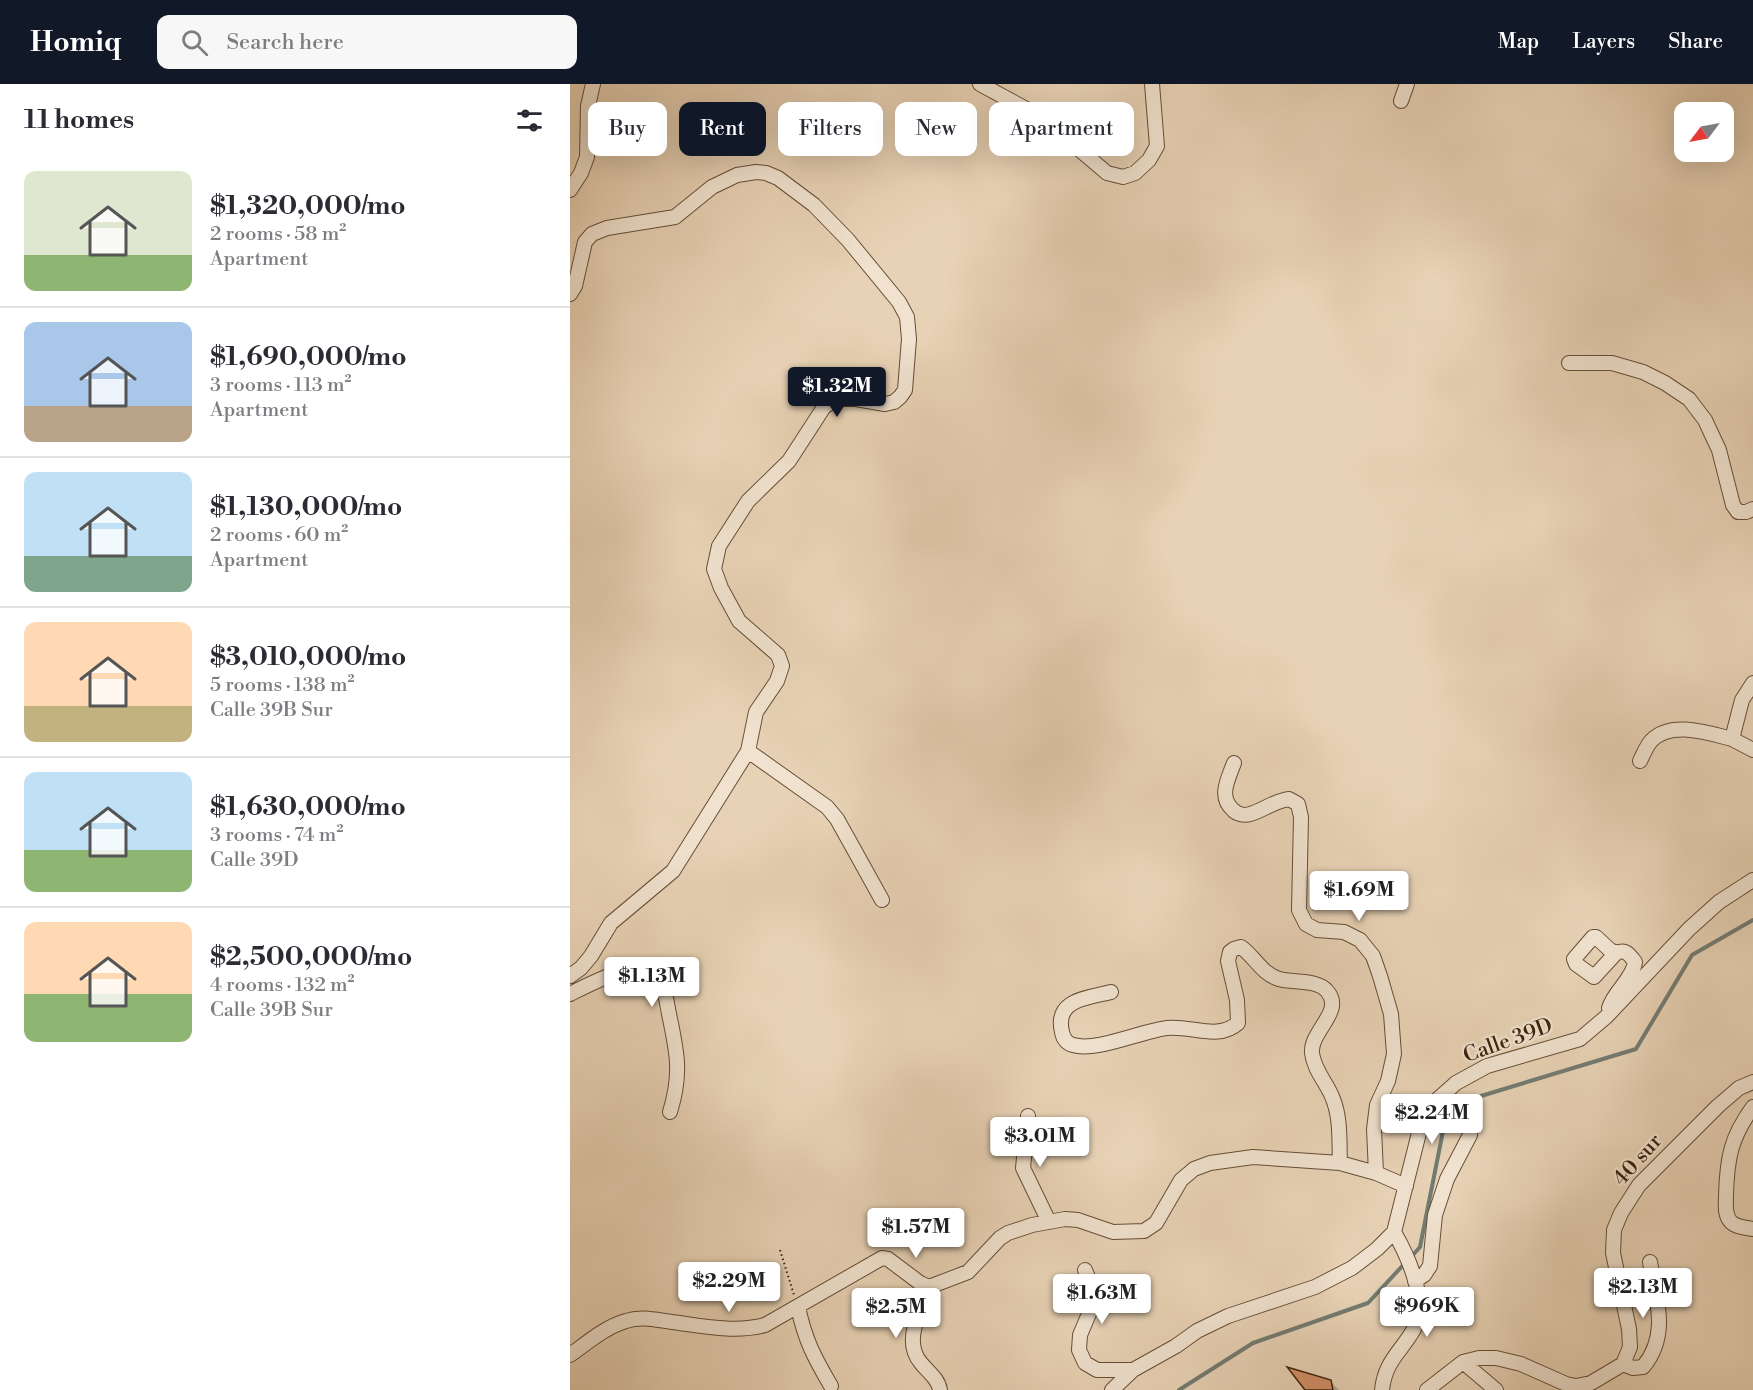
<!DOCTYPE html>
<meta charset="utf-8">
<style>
:root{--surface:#fff;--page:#f7f7f7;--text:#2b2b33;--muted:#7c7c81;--line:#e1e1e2;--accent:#111827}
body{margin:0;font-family:"Libre Bodoni",serif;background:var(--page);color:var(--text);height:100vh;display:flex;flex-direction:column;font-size:22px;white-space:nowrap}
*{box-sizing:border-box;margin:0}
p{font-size:20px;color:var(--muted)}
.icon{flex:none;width:33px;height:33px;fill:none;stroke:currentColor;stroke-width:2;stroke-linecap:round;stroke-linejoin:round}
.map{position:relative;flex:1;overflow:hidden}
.details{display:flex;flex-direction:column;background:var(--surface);width:570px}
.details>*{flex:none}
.hud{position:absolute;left:18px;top:18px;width:570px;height:54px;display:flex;gap:12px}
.needle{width:39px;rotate:238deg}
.tools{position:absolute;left:1104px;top:18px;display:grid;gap:12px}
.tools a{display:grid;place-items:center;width:60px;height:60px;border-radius:12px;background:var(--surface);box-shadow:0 6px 24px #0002;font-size:30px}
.price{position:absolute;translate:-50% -51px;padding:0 14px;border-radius:6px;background:#fff;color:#222;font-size:20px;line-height:39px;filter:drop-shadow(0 2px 3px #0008)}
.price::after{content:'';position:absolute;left:50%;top:36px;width:18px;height:14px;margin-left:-9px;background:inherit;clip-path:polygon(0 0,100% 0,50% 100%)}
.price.current{background:var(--accent);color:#fff}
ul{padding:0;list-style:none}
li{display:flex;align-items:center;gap:18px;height:150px;padding:0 24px}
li+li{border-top:2px solid var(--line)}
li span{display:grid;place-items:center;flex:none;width:168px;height:120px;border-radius:12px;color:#555}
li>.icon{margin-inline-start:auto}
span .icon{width:72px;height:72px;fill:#fffc;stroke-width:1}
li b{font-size:26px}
h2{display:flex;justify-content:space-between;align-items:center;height:72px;padding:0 24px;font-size:26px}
.pill{padding:0 21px;border-radius:12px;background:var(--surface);box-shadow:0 6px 24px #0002;font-size:21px;line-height:54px}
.pill.current{background:var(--accent);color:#fff}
header{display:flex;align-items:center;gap:36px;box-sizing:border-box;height:84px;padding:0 30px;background:var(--accent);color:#fff}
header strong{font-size:28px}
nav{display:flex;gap:33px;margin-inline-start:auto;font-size:21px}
.search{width:420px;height:54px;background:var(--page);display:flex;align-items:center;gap:15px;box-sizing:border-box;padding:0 21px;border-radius:12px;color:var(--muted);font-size:22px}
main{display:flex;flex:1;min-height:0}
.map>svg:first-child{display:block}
.shadow{fill:#0003}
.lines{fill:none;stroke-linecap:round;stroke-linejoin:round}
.stream{stroke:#737b72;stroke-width:4}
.building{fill:#d48e68;stroke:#3b220c;stroke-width:1.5}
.minor-casing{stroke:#664e36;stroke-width:16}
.path{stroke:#3b220c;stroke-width:2;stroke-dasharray:1.5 3;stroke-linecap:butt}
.minor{stroke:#f0e2cf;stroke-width:14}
.labels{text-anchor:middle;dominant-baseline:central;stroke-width:4.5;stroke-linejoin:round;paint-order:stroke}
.street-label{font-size:21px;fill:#3b220c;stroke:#f0e2cf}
</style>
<header>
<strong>Homiq</strong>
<div class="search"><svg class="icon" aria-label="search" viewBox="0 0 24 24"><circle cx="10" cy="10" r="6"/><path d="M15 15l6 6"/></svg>Search here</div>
<nav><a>Map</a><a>Layers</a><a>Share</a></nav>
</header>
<main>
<section class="details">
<h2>11 homes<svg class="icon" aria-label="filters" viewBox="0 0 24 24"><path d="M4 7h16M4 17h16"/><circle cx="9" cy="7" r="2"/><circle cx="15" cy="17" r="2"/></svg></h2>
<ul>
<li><span style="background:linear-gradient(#dfe7d0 70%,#8fb573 0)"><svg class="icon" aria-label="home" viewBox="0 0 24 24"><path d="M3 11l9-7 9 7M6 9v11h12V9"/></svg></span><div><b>$1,320,000/mo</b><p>2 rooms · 58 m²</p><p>Apartment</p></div></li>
<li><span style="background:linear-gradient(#a9c7e8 70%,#b9a48a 0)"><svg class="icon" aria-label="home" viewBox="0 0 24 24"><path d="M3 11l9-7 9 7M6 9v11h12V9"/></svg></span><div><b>$1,690,000/mo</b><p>3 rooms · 113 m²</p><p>Apartment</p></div></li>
<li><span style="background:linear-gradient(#bfe0f5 70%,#7fa58c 0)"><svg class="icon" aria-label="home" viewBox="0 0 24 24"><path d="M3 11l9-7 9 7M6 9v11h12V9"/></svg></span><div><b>$1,130,000/mo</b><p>2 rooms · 60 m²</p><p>Apartment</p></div></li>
<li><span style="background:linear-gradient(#ffd9b3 70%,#c2b280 0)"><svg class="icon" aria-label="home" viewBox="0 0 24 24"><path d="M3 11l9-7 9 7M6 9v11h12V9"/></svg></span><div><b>$3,010,000/mo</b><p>5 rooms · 138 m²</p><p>Calle 39B Sur</p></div></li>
<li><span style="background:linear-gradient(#bfe0f5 65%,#8fb573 0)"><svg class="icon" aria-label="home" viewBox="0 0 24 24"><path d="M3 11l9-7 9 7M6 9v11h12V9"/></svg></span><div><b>$1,630,000/mo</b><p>3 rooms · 74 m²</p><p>Calle 39D</p></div></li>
<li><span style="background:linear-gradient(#ffd9b3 60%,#8fb573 0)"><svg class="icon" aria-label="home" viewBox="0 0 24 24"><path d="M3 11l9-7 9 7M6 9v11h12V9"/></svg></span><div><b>$2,500,000/mo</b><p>4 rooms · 132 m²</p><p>Calle 39B Sur</p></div></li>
</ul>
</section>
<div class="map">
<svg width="1183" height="1306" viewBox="0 0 1183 1306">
<rect width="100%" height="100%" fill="#e8d2b5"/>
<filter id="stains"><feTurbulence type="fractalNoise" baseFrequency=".00333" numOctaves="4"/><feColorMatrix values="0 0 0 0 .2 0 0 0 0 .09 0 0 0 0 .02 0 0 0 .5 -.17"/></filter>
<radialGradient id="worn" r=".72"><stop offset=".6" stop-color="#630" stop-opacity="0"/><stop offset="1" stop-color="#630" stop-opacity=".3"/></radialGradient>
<!-- shadow -->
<path class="shadow" d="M760,1297L769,1306H737Z"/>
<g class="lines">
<!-- stream -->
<path class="stream" d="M841,1173L850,1163L875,1037L911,1012L1066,965L1122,871L1183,836
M609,1306L683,1259L798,1219L836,1178"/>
</g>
<!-- building -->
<path class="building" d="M717,1283L761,1296L763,1306H735Z"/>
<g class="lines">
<defs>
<path id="minor" d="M410,0L471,33L537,89L553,93L565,89L579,76L587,62L582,0
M831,17L837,0
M0,106L11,89L17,73L18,22L23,0
M0,210L5,202L15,158L22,150L37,144L105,133L142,103L167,91L186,88L196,89L208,94L244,121L278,156L329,218L337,233L339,255L335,306L330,313L324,318L315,320L286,315H266L254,323L219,377L178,417L149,462L144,485L151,504L169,537L208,571L212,582L207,597L186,628L178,667L103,787L41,839L21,872L11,884L0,892
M999,279H1042L1073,288L1095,299L1119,315L1135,336L1149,366L1163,421L1168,428H1176L1183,425
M1183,599L1172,616L1162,655L1183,666
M178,667L257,723L267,735L312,816
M1070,677C1073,671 1076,663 1081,657C1101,636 1138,649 1162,655
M664,679C658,695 648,713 663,726C667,730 674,732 680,730C694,726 704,717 719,715L728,720L731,733L729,826L736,840L747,846L774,848L790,856L803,872L810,892L821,930L824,970L818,997L807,1021L804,1045L806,1089
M541,908C518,914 484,915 492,948C493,954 496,959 503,961C526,968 572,947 597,944C621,941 648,957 668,939L667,916L658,877L660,868L664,865L671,863C685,873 692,890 709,895C723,899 747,895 757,907C775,927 740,947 742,969C744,987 758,1000 763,1015C771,1035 769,1058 770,1079
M0,910C20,900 63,877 86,885C94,899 96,914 99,930C107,968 112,989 100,1028
M1039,924C1044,907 1063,895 1065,878C1059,870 1056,865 1046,869L1040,866L1026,853H1023L1004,875L1006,880L1024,893L1046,869
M1183,1023C1161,1053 1157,1074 1156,1111C1156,1120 1154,1131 1161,1138C1166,1143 1176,1144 1183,1145
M458,1032L453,1084L479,1138
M515,1186L523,1205L524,1218L510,1251L509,1266L515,1279L527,1286H563
M845,1197L854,1191L860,1182L865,1131L877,1095L900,1051
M359,1203C351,1227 332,1257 351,1279C358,1288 368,1294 370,1306
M228,1223C235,1256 244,1273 261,1302
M0,1271C17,1259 35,1243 56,1237C71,1232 86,1236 102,1238C133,1242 165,1249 195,1241L312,1174L318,1175L350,1199L359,1203L398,1188L430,1154L438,1149L462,1141L495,1135L508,1136L543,1148L574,1147L586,1139L611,1096L624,1085L640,1079L683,1073L770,1079L806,1089L836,1102
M893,1278L926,1306
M1053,1280L1063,1284L1073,1283C1100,1251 1086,1214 1080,1178
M542,1306L563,1286L606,1262L627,1247L658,1232L745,1203L782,1184L807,1165L824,1148L850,1045L859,1023L886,999L917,982L1010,955L1036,933L1119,845L1149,818L1183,796
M812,1306C815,1277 831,1268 844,1245C859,1218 838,1172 824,1148
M857,1306L893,1278L909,1274H926L951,1280L996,1300L1006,1302L1021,1299L1053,1280L1060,1263L1059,1245L1043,1169L1044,1146L1051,1129L1069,1101L1148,1022L1169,1004L1183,998"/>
</defs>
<!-- minor casing -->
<use href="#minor" class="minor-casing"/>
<!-- path -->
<path class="path" d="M210,1166L224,1211"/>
<!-- minor -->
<use href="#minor" class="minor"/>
</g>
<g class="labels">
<!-- street labels -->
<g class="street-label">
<text transform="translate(938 957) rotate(-20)">Calle 39D</text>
<text transform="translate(1068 1076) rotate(-48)">40 sur</text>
</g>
</g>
<rect width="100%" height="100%" filter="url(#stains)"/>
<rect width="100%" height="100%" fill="url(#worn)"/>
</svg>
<div class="tools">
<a><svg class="needle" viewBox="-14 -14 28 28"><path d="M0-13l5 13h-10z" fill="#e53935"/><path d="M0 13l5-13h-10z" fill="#7c7c81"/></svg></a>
</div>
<b class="price current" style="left:267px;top:334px">$1.32M</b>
<b class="price" style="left:789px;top:838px">$1.69M</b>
<b class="price" style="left:82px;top:924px">$1.13M</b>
<b class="price" style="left:862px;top:1061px">$2.24M</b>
<b class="price" style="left:470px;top:1084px">$3.01M</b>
<b class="price" style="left:346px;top:1175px">$1.57M</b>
<b class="price" style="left:159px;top:1229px">$2.29M</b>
<b class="price" style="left:1073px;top:1235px">$2.13M</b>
<b class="price" style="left:532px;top:1241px">$1.63M</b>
<b class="price" style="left:857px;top:1254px">$969K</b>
<b class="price" style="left:326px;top:1255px">$2.5M</b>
<div class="hud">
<a class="pill">Buy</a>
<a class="pill current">Rent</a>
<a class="pill">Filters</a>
<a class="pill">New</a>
<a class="pill">Apartment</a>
</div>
</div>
</main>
